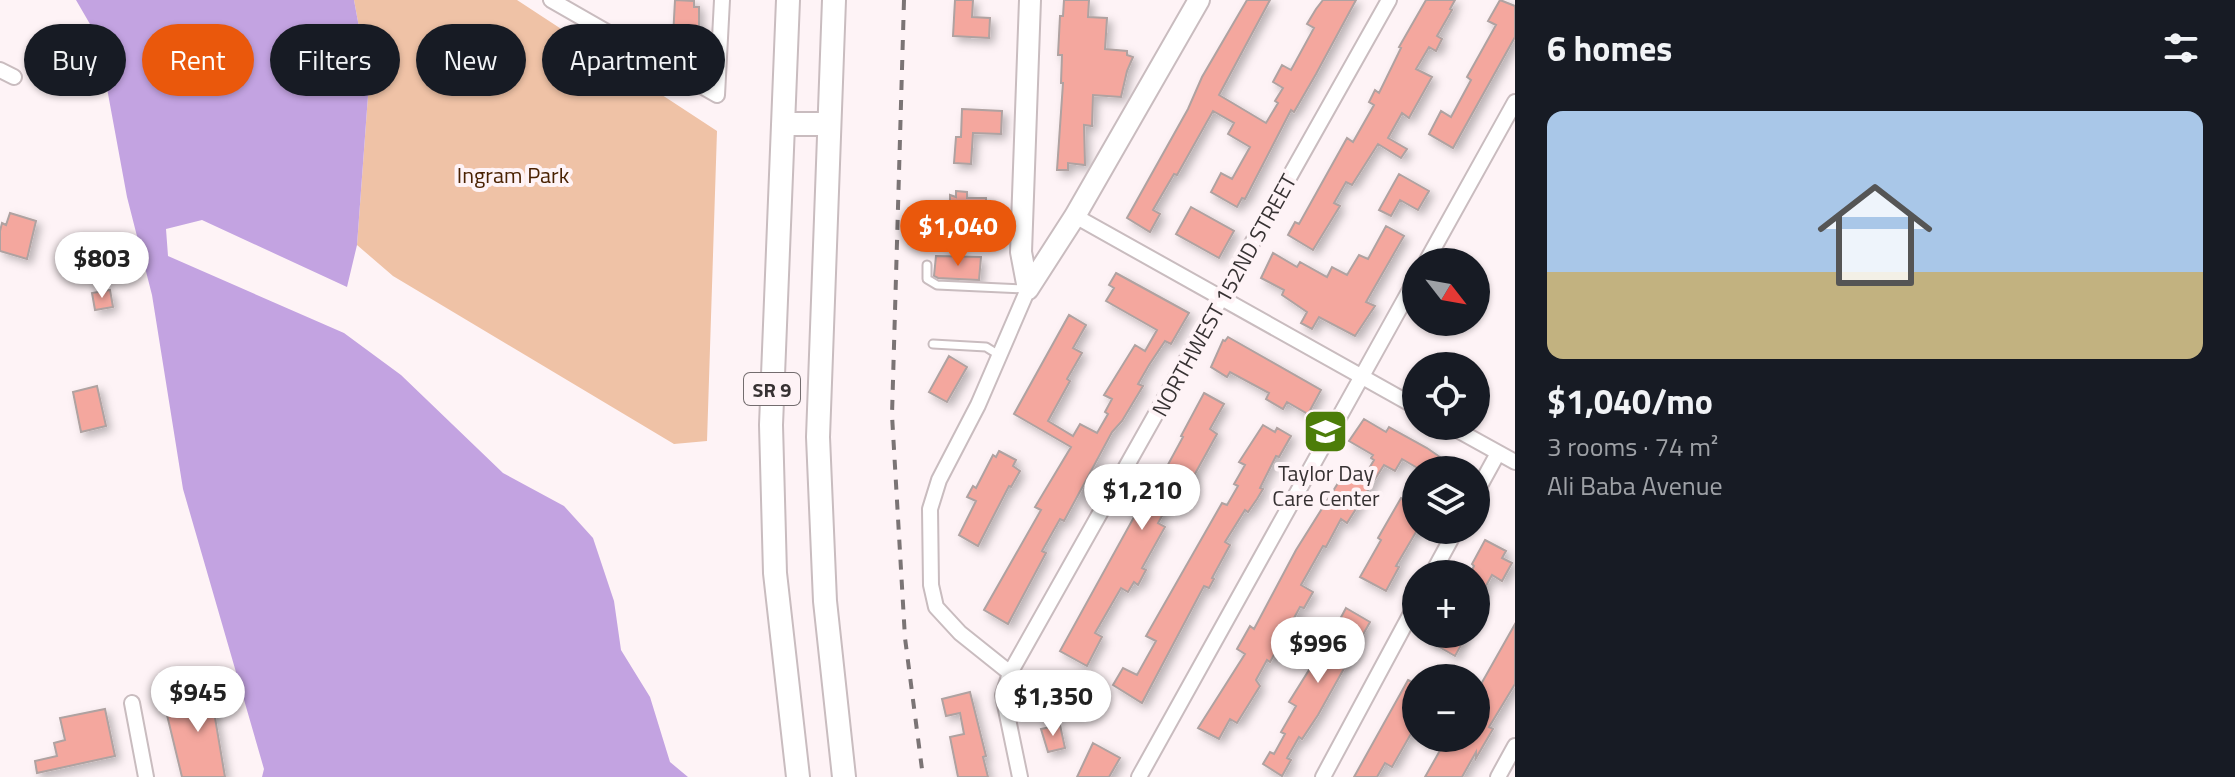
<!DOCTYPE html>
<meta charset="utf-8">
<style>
:root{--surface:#171b24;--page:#242831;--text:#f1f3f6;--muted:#9ea1a6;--accent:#ea580c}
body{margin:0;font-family:"Titillium Web",sans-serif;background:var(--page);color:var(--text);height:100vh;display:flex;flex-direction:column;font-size:30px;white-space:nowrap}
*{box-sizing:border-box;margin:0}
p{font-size:26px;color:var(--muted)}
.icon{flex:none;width:44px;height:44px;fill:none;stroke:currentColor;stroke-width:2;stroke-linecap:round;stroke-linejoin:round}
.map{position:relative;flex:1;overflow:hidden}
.sheet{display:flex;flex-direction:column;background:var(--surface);width:720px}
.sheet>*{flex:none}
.top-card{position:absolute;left:24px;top:24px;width:760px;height:72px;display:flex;gap:16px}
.needle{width:52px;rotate:121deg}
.tools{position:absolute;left:1402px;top:248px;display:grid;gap:16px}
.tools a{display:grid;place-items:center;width:88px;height:88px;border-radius:50%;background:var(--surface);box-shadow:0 2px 6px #0004;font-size:40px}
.price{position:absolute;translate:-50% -68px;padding:0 18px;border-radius:28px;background:#fff;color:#222;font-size:26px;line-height:52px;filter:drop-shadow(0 2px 4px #0008)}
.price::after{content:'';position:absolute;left:50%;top:48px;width:24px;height:18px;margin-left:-12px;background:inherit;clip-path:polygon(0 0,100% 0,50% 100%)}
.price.active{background:var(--accent);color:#fff}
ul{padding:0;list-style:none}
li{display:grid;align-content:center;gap:16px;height:424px;padding:0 32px}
li span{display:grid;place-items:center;height:248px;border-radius:16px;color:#555}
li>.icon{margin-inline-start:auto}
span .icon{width:144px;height:144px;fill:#fffc;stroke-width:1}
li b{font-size:34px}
h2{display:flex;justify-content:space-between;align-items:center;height:96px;padding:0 32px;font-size:34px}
.chip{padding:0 28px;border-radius:36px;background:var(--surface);box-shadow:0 2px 6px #0004;font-size:28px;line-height:72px}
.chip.active{background:var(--accent);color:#fff}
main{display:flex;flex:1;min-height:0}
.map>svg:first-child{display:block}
.green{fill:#efc2a6}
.water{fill:#c3a3e1}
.building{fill:#f4a79e;stroke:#afa2a1;stroke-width:2;filter:url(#shadow)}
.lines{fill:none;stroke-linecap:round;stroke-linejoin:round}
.lane-casing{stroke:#c9bcbf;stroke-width:11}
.street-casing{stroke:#c9bcbf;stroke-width:18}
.secondary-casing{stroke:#c9bcbf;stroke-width:24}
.primary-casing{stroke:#c9bcbf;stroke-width:26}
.lane{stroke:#fff;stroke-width:7}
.street{stroke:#fff;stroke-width:14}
.secondary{stroke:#fff;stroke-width:20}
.primary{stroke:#fff;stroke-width:22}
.rail{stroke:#7b7475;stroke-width:4;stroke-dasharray:10 10;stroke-linecap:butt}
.labels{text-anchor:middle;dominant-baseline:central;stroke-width:8;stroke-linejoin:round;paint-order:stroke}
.shield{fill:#fef3f6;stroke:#736c6e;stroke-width:2}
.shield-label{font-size:20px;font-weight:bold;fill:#373233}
.park-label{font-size:22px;fill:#4a2202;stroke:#fef3f6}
.street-label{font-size:22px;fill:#373233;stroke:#fef3f6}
.poi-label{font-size:22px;fill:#373233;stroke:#fef3f6}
</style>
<main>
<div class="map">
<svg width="1515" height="777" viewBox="0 0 1515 777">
<defs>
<filter id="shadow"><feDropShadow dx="4.5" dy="4.5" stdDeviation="4" flood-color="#0004"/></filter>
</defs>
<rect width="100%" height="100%" fill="#fef3f6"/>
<!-- green -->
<path class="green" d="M354,0H517L717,131L707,441L674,444L393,276L357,245L369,82Z"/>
<!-- water -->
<path class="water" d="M76,0H354L369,82L357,245L347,287L202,220L166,229L168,256L344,333L401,375L503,473L564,506L593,538L614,601L621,650L650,697L670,762L688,777H262L264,769L183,489L152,295L127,197L104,72L94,31Z"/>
<!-- building -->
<path class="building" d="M675,0L694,1V7H699V28H703L701,62L682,55L683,38L673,37Z
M955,0H973L972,17L990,18L989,38L953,36Z
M1064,0H1089L1088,17L1107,18L1105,49L1127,51V55L1133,57L1127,71L1121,97L1093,95L1092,126L1084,125L1085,165L1068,163V170H1057L1063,83H1061L1062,55H1058L1060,16H1063Z
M1247,0H1270L1219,95L1266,123L1278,103L1275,101L1283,88L1273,82L1282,65L1291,70L1314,28L1307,24L1316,9L1323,0H1356L1316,74L1294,112L1291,110L1245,199L1242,198L1237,207L1211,192L1221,173L1232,179L1250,147L1228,134L1234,123L1213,111L1177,175L1174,174L1153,210L1160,214L1150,232L1127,218L1188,109L1202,77Z
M1426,0H1455L1450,9L1452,10L1437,36L1442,39L1436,51L1429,47L1416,69L1432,77L1409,118L1402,113L1388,138L1407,149L1401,158L1378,144L1352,185L1346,182L1334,203L1340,206L1313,250L1288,235L1295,222L1299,224L1347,138L1353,142L1374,105L1369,102L1375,90L1379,93L1401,48L1399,47Z
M1500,0L1515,6V37L1453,148L1429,134L1441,111L1451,117L1471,80L1467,77L1496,25L1488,21Z
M962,109L1002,111L1001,134L973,133L971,164L954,163L956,137H961Z
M1399,174L1429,191L1418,210L1400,200L1391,216L1379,210Z
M956,191L967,192V198H986V205H994L993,223H977L978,215L950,213V195L956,197Z
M1191,207L1234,231L1219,258L1176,234Z
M10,213L36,221L27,259L0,251V231L2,223L6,225Z
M1386,226L1404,236L1366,302L1375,306L1355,336L1319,317L1312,329L1301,323L1307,312L1282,295L1284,290L1261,278L1273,253L1297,267L1300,262L1327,277L1332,267L1347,275L1359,255L1368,259Z
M936,256L981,257L979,280L938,278L934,276Z
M1116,273L1189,313L1171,344L1165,341L1149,365L1138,384L1143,386L1122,421L1112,432L1064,521L1060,519L1042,551L1046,553L1008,624L984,610L1041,510L1035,507L1071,447L1014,414L1069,315L1086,325L1073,348L1082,353L1067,379L1070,381L1048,421L1073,436L1080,424L1097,433L1108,414L1105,412L1112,399L1104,395L1135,345L1145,351L1157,330L1106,301L1114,288L1109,285Z
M110,290L113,307L95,310L92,293Z
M1228,337L1321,390L1308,414L1287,402L1283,409L1266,399L1269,393L1230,372L1227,377L1211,367L1223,340L1225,341Z
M949,356L967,367L947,402L929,392Z
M97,386L106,426L81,432L73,392Z
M1204,393L1224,404L1210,429L1217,434L1191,481L1179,474L1158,511L1163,514L1158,523L1165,527L1142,568L1146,570L1138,585L1134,582L1128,592L1121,588L1095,633L1102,637L1087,666L1060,651L1160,470L1164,472L1183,437L1181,436Z
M1364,419L1386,432L1389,427L1427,448L1440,457L1437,463L1450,470H1421L1402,459L1395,471L1384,465L1347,523L1341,519L1326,547L1323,546L1301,585L1313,592L1304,608L1300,607L1270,662L1267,660L1256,680L1260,686L1237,723L1230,719L1219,739L1198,728L1245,654L1237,649L1250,626L1254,629L1296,550L1345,472L1361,482L1374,460L1371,458L1373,455L1349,441Z
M1263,425L1275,432L1277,428L1291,436L1279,457L1276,456L1260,488L1263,489L1257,499L1248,512L1245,510L1225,542L1230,545L1212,578L1214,579L1209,588L1204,586L1142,703L1113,685L1123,668L1137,675L1156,641L1146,636L1222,503L1227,505L1238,486L1234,484L1245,465L1239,462Z
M999,451L1016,460L1013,466L1020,471L1011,487L1009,486L978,546L959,535L976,501L967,497L973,486L976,488L993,455L996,457Z
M1401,498L1416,506V532L1396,566L1399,567L1386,591L1360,577L1381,540L1378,538Z
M1485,540L1506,551L1502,558L1512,563L1502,581L1492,575L1476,604V574H1470L1474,566L1472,564Z
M1346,608L1370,622L1318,715L1302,739L1299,737L1287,758L1291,760L1282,776L1263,764L1270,752L1274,754L1285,734L1281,732L1296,706L1289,702L1324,646L1319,643L1325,633L1331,636Z
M1515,624V684L1489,727L1493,729L1476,758V752L1462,777H1425L1447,738H1476V693Z
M1433,634H1458L1465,638L1455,656L1429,641Z
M224,680L227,696L212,700L225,777H182L167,715L172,714L171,706L199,700L196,686Z
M1408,680L1416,684V725L1392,767L1385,763L1377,777H1354Z
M970,692L986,756L983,757L988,777H958L950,737L964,734L960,713L946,716L942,699Z
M105,709L115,756L37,773L35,761L57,756L54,743L65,740L60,718Z
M1060,725L1065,748L1048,752L1041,729Z
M1093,743L1120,758L1109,777H1077Z"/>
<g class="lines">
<defs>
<path id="lane" d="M927,265V279L937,285L1026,289
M933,344L986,347L999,355"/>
<path id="street" d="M551,0L717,95L722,0
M0,70L14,77
M1075,216L1416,407
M1426,262L1515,102
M1450,426L1515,462
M1476,493L1498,453
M1432,574L1456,530
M1010,673L960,633L936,607L931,585L930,509L939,480L978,405L1028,289
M132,703L146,777
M1020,777L1003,695L1010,673L1389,0
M1139,777L1416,279
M1323,777L1416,604
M1498,777L1515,746"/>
<path id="secondary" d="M1028,289L1075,216L1199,0
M1028,289L1021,252L1030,0"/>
<path id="primary" d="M788,0L771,425L775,573L798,777
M834,0L818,437L825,601L844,777
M783,124H829"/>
</defs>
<!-- lane casing -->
<use href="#lane" class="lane-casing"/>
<!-- street casing -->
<use href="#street" class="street-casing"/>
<!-- secondary casing -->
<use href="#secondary" class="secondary-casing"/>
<!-- primary casing -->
<use href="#primary" class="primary-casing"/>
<!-- lane -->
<use href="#lane" class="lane"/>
<!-- street -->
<use href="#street" class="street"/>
<!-- secondary -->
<use href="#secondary" class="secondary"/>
<!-- primary -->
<use href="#primary" class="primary"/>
<!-- rail -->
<path class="rail" d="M904,0L892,415L905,638L923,777"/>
</g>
<!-- icons -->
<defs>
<symbol id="school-square" viewBox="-11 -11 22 22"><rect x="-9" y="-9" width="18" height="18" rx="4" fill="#4c7d09" stroke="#fef3f6"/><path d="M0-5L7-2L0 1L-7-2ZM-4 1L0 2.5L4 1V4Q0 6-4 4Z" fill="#fff"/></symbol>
</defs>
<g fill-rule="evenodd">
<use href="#school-square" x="1300" y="406" width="51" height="51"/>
</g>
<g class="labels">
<!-- shield labels -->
<rect class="shield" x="744" y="373" width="56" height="32" rx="6"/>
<g class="shield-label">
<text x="772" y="389">SR 9</text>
</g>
<!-- park labels -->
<g class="park-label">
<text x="513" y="175">Ingram Park</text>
</g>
<!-- street labels -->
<g class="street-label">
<text transform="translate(1224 295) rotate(-61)">NORTHWEST 152ND STREET</text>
</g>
<!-- poi labels -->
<g class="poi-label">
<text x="1326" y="473">Taylor Day<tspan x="1326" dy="25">Care Center</tspan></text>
</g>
</g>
</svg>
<div class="tools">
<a><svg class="needle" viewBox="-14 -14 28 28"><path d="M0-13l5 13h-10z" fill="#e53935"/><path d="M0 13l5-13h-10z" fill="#9ea1a6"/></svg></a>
<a><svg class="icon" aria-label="locate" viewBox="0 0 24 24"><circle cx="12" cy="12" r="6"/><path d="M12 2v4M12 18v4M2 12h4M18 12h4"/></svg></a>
<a><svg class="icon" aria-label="layers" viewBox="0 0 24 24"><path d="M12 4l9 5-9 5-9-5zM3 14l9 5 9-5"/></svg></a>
<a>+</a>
<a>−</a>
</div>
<b class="price active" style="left:958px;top:268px">$1,040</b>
<b class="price" style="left:102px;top:300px">$803</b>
<b class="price" style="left:1142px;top:532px">$1,210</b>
<b class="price" style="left:1318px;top:685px">$996</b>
<b class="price" style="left:198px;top:734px">$945</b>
<b class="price" style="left:1053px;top:738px">$1,350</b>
<div class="top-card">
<a class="chip">Buy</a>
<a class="chip active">Rent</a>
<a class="chip">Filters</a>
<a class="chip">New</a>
<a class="chip">Apartment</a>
</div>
</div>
<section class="sheet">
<h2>6 homes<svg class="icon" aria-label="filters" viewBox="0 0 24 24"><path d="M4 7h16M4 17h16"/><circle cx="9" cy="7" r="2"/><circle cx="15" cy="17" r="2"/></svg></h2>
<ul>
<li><span style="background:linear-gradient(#a9c7e8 65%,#c2b280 0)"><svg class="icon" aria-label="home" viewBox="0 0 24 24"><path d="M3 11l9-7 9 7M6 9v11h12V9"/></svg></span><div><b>$1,040/mo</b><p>3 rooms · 74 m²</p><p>Ali Baba Avenue</p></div></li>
</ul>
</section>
</main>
